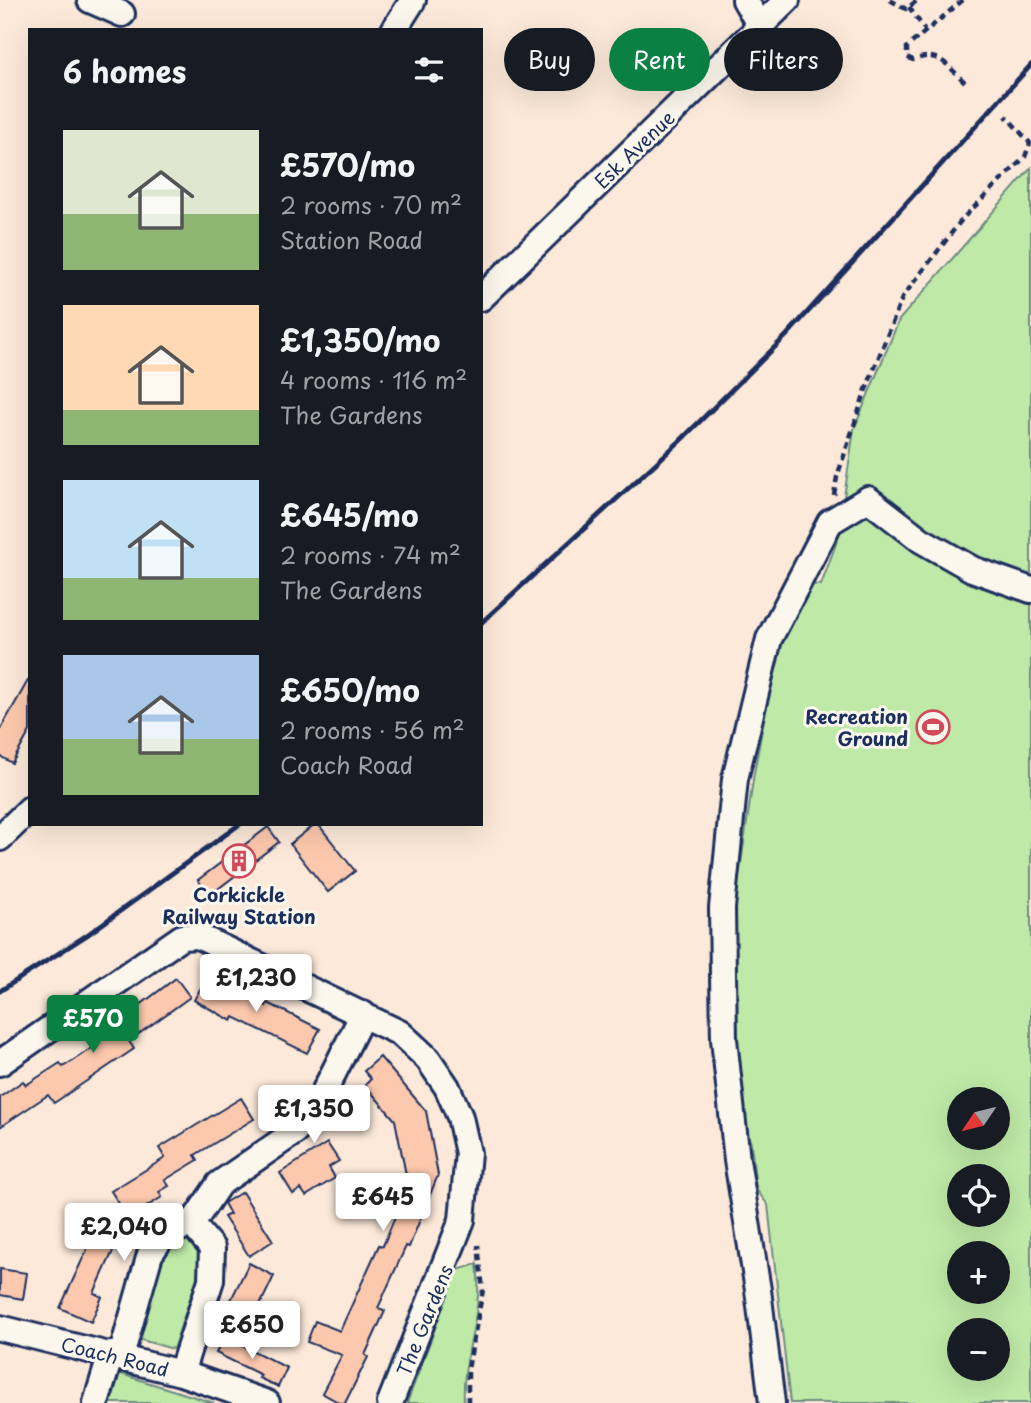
<!DOCTYPE html>
<meta charset="utf-8">
<style>
:root{--surface:#171b24;--page:#242831;--text:#f1f3f6;--muted:#9ea1a6;--accent:#0b8043}
body{margin:0;font-family:"Playpen Sans",sans-serif;background:var(--page);color:var(--text);height:100vh;display:flex;flex-direction:column;font-size:26px;white-space:nowrap}
*{box-sizing:border-box;margin:0}
p{font-size:23px;color:var(--muted)}
.icon{flex:none;width:38px;height:38px;fill:none;stroke:currentColor;stroke-width:2;stroke-linecap:round;stroke-linejoin:round}
.map{position:relative;flex:1;overflow:hidden}
.panel{position:absolute;left:28px;top:28px;width:455px;height:798px;display:flex;flex-direction:column;background:var(--surface);border-radius:0px;box-shadow:0 7px 28px #0002}
.panel>*{flex:none}
.banner{position:absolute;left:504px;top:28px;width:422px;height:63px;display:flex;gap:14px}
.needle{width:46px;rotate:235deg}
.buttons{position:absolute;left:947px;top:1087px;display:grid;gap:14px}
.buttons a{display:grid;place-items:center;width:63px;height:63px;border-radius:50%;background:var(--surface);box-shadow:0 7px 28px #0002;font-size:35px}
.price{position:absolute;translate:-50% -60px;padding:0 16px;border-radius:7px;background:#fff;color:#222;font-size:23px;line-height:46px;filter:drop-shadow(0 2px 4px #0008)}
.price::after{content:'';position:absolute;left:50%;top:42px;width:21px;height:16px;margin-left:-10px;background:inherit;clip-path:polygon(0 0,100% 0,50% 100%)}
.price.selected{background:var(--accent);color:#fff}
ul{padding:0;list-style:none}
li{display:flex;align-items:center;gap:21px;height:175px;padding:0 35px}
li span{display:grid;place-items:center;flex:none;width:196px;height:140px;border-radius:0px;color:#555}
li>.icon{margin-inline-start:auto}
span .icon{width:84px;height:84px;fill:#fffc;stroke-width:1}
li b{font-size:30px}
h2{display:flex;justify-content:space-between;align-items:center;height:84px;padding:0 35px;font-size:30px}
.pill{padding:0 24px;border-radius:32px;background:var(--surface);box-shadow:0 7px 28px #0002;font-size:24px;line-height:63px}
.pill.selected{background:var(--accent);color:#fff}
.map>svg:first-child{display:block}
.green{fill:#bee9a6;stroke:#6c8c82;stroke-width:2;fill-rule:evenodd}
.building{fill:#fdc9ae;stroke:#1b2f5e;stroke-width:2}
.lines{fill:none;stroke-linecap:round;stroke-linejoin:round}
.minor-casing{stroke:#1b2f5e;stroke-width:30}
.path{stroke:#1b2f5e;stroke-width:4.5;stroke-dasharray:7 5;stroke-linecap:butt}
.minor{stroke:#fbf7ec;stroke-width:24}
.rail{stroke:#1b2f5e;stroke-width:5}
.labels{text-anchor:middle;dominant-baseline:central;stroke-width:6;stroke-linejoin:round;paint-order:stroke}
.street-label{font-size:19px;fill:#1b2f5e;stroke:#fbf7ec}
.poi-label{font-size:19px;font-weight:bold;fill:#1b2f5e;stroke:#fbf7ec;text-anchor:end}
</style>
<div class="map">
<svg width="1031" height="1403" viewBox="0 0 1031 1403">
<rect width="100%" height="100%" fill="#fce9d9"/>
<filter id="ink" filterUnits="userSpaceOnUse"><feTurbulence type="fractalNoise" baseFrequency=".0143" numOctaves="2"/><feDisplacementMap in="SourceGraphic" scale="14" xChannelSelector="R" yChannelSelector="G"/><feConvolveMatrix kernelMatrix="1 2 1 2 8 2 1 2 1" color-interpolation-filters="sRGB"/></filter>
<g filter="url(#ink)">
<!-- green -->
<path class="green" d="M1031,168V1403H790L768,1205L756,1189L751,1143L745,1129L737,1043L734,912L754,773L776,654L807,584L821,585L838,538L854,429L899,320ZM959,1099H998V1138H959ZM959,1176H998V1214H959ZM959,1253H998V1292H959ZM959,1330H998V1368H959Z
M190,1234L200,1245L202,1263L173,1349L138,1339L164,1248Z
M477,1264C484,1317 461,1355 464,1403H407L457,1270Z
M92,1365L214,1403H102Z"/>
<!-- building -->
<path class="building" d="M30,677V731L12,763L0,756V730Z
M315,824H318L355,871L328,892L290,844Z
M268,827L279,842L210,895L198,880Z
M209,973L266,1006L268,1003L320,1029L307,1053L234,1017L232,1021L194,1000Z
M176,978L190,997L129,1041L134,1049L54,1103L48,1095L0,1127V1097L23,1081L26,1085L60,1063L63,1067L98,1044L95,1039Z
M380,1057L426,1111L438,1175L409,1247L406,1246L378,1308L385,1311L365,1355L368,1357L345,1403H340L322,1393L342,1355L307,1342L315,1321L340,1331L379,1245L383,1246L408,1185L395,1120L365,1085L371,1079L364,1071Z
M241,1098L254,1119L195,1155L198,1160L165,1180L169,1186L159,1192L162,1197L128,1218L111,1191L165,1158L159,1148Z
M327,1143L339,1161L329,1167L335,1178L306,1196L301,1189L293,1194L280,1173Z
M242,1192L273,1241L249,1256L224,1217L230,1214L224,1203Z
M101,1219L123,1229L94,1293L102,1297L91,1322L60,1308Z
M249,1263L274,1276L252,1322L225,1312Z
M0,1269L27,1273L23,1299L0,1295Z
M224,1336L287,1368L278,1387L259,1378L261,1375L216,1353Z"/>
<g class="lines">
<defs>
<path id="minor" d="M90,0L122,14
M745,0L760,26
M394,30L413,0
M481,298L787,0
M0,838L30,809
M0,1063L182,937L198,936L400,1033L428,1059L447,1087L460,1117L468,1153L462,1220L390,1403
M0,1328L181,1373L267,1403
M121,1356L150,1254L165,1233L192,1224L219,1184L296,1131L316,1108L363,1014
M181,1373L211,1280L212,1248L192,1224
M96,1403L111,1354
M772,1403L758,1290L737,1160L724,1039L722,908L735,779L769,639L830,522L868,499L921,540L972,569L1031,590"/>
</defs>
<!-- minor casing -->
<use href="#minor" class="minor-casing"/>
<!-- path -->
<path class="path" d="M890,0L906,9L918,0
M963,0L907,47V57L913,60C940,50 946,65 965,82
M909,7L925,30
M834,495L837,477L865,392L902,298L963,218L1025,157L1030,143L1006,116
M468,1403V1369L483,1290L478,1245"/>
<!-- minor -->
<use href="#minor" class="minor"/>
<!-- rail -->
<path class="rail" d="M481,623L680,441L787,335L1031,65
M0,991L87,935L240,824"/>
</g>
</g>
<!-- icons -->
<defs>
<symbol id="stadium-ring" viewBox="-11 -11 22 22"><circle r="9.5" fill="#fbf7ec" stroke="#d1495b" stroke-width="1.5"/><path d="M0-5a6.5 5 0 1 0 0 10a6.5 5 0 1 0 0-10ZM-3.5-1.8h7v3.6h-7Z" fill="#d1495b"/></symbol>
<symbol id="building-ring" viewBox="-11 -11 22 22"><circle r="9.5" fill="#fbf7ec" stroke="#d1495b" stroke-width="1.5"/><path d="M-4-6H4V6H1V3H-1V6H-4ZM-2.5-4.3h1.7v1.8h-1.7ZM.8-4.3h1.7v1.8H.8ZM-2.5-1h1.7V.8h-1.7ZM.8-1h1.7V.8H.8Z" fill="#d1495b"/></symbol>
</defs>
<g fill-rule="evenodd">
<use href="#stadium-ring" x="914" y="708" width="38" height="38"/>
<use href="#building-ring" x="220" y="842" width="38" height="38"/>
</g>
<g class="labels">
<!-- street labels -->
<g class="street-label">
<text transform="translate(634 149) rotate(-44)">Esk Avenue</text>
<text transform="translate(424 1320) rotate(-68)">The Gardens</text>
<text transform="translate(115 1356) rotate(14)">Coach Road</text>
</g>
<!-- poi labels -->
<g class="poi-label">
<text x="908" y="716">Recreation<tspan x="908" dy="22">Ground</tspan></text>
<text x="239" y="894" text-anchor="middle">Corkickle<tspan x="239" dy="22">Railway Station</tspan></text>
</g>
</g>
</svg>
<div class="buttons">
<a><svg class="needle" viewBox="-14 -14 28 28"><path d="M0-13l5 13h-10z" fill="#e53935"/><path d="M0 13l5-13h-10z" fill="#9ea1a6"/></svg></a>
<a><svg class="icon" aria-label="locate" viewBox="0 0 24 24"><circle cx="12" cy="12" r="6"/><path d="M12 2v4M12 18v4M2 12h4M18 12h4"/></svg></a>
<a>+</a>
<a>−</a>
</div>
<b class="price" style="left:256px;top:1014px">£1,230</b>
<b class="price selected" style="left:93px;top:1055px">£570</b>
<b class="price" style="left:314px;top:1145px">£1,350</b>
<b class="price" style="left:383px;top:1233px">£645</b>
<b class="price" style="left:124px;top:1263px">£2,040</b>
<b class="price" style="left:252px;top:1361px">£650</b>
<div class="banner">
<a class="pill">Buy</a>
<a class="pill selected">Rent</a>
<a class="pill">Filters</a>
</div>
<section class="panel">
<h2>6 homes<svg class="icon" aria-label="filters" viewBox="0 0 24 24"><path d="M4 7h16M4 17h16"/><circle cx="9" cy="7" r="2"/><circle cx="15" cy="17" r="2"/></svg></h2>
<ul>
<li><span style="background:linear-gradient(#dfe7d0 60%,#8fb573 0)"><svg class="icon" aria-label="home" viewBox="0 0 24 24"><path d="M3 11l9-7 9 7M6 9v11h12V9"/></svg></span><div><b>£570/mo</b><p>2 rooms · 70 m²</p><p>Station Road</p></div></li>
<li><span style="background:linear-gradient(#ffd9b3 75%,#8fb573 0)"><svg class="icon" aria-label="home" viewBox="0 0 24 24"><path d="M3 11l9-7 9 7M6 9v11h12V9"/></svg></span><div><b>£1,350/mo</b><p>4 rooms · 116 m²</p><p>The Gardens</p></div></li>
<li><span style="background:linear-gradient(#bfe0f5 70%,#8fb573 0)"><svg class="icon" aria-label="home" viewBox="0 0 24 24"><path d="M3 11l9-7 9 7M6 9v11h12V9"/></svg></span><div><b>£645/mo</b><p>2 rooms · 74 m²</p><p>The Gardens</p></div></li>
<li><span style="background:linear-gradient(#a9c7e8 60%,#8fb573 0)"><svg class="icon" aria-label="home" viewBox="0 0 24 24"><path d="M3 11l9-7 9 7M6 9v11h12V9"/></svg></span><div><b>£650/mo</b><p>2 rooms · 56 m²</p><p>Coach Road</p></div></li>
</ul>
</section>
</div>
